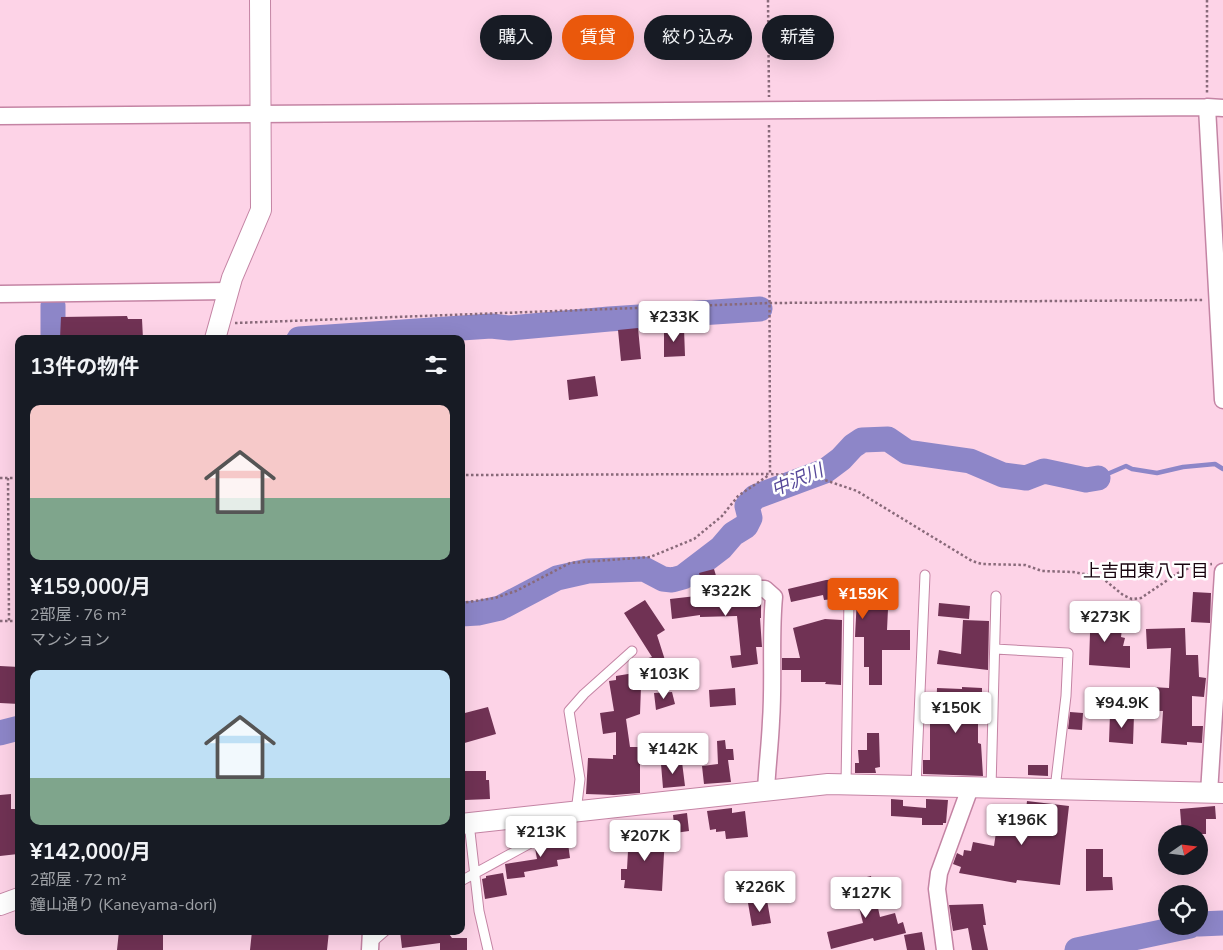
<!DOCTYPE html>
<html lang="ja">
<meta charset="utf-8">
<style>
:root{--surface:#171b24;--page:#242831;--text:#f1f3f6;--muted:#9ea1a6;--accent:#ea580c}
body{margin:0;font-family:"Nunito Sans","Noto Sans JP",sans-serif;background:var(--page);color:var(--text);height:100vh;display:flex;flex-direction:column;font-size:19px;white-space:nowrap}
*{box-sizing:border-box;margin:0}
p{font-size:16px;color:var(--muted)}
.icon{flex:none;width:28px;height:28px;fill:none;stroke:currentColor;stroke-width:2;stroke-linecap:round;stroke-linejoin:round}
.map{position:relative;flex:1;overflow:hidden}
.drawer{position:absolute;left:15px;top:335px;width:450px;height:600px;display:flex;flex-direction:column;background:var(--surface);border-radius:10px;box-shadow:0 5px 20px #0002}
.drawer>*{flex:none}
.hud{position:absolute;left:480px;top:15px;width:475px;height:45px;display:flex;gap:10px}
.needle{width:32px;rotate:76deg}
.tools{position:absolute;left:1158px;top:825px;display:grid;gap:10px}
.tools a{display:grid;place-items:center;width:50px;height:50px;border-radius:50%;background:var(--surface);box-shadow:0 5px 20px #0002;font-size:25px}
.price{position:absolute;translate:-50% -42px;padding:0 11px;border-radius:5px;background:#fff;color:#222;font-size:16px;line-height:32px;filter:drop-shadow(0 1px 2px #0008)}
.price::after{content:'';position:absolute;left:50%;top:30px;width:15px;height:11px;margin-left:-8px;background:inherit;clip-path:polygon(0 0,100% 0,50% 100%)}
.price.on{background:var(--accent);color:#fff}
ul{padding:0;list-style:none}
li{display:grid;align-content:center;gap:10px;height:265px;padding:0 15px}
li span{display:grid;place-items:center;height:155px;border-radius:10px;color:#555}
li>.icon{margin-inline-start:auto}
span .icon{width:90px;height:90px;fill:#fffc;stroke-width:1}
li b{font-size:21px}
h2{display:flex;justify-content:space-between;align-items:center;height:60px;padding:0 15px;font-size:21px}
.pill{padding:0 18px;border-radius:22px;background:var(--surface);box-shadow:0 5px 20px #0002;font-size:18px;line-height:45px}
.pill.on{background:var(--accent);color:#fff}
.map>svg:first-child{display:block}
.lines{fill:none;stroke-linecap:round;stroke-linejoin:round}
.stream{stroke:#8d86c8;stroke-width:4.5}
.river{stroke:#8d86c8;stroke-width:25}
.building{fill:#703254}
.service-casing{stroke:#c484a4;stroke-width:11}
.minor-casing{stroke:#c484a4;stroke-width:19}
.tertiary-casing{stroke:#c484a4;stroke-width:22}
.path{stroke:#896a7a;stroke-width:2.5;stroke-dasharray:2.5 2.5;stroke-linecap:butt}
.service{stroke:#fff;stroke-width:9}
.minor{stroke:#fff;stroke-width:16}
.tertiary{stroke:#fff;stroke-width:20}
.labels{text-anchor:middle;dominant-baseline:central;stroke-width:5;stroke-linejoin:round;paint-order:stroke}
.water-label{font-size:18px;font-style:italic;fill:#564899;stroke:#fff}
.neighbourhood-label{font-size:18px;fill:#18040f;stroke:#fff}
</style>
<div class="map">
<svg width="1223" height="950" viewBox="0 0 1223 950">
<rect width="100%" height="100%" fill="#fdd3e7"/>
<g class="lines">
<!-- stream -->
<path class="stream" d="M1098,478L1126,466L1132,469L1157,473L1183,467L1215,464L1223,469"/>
<!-- river -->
<path class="river" d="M53,339V306
M299,339L491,326L510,328L609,319L760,309
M461,614L478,613L500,608L557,578L588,571L644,569L663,579L672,580L683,577L721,548L733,534L746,526L750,518L747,506L755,497L825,471L841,459L853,446L862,440L888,439L907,452L970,461L1003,475L1026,478L1044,471L1086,480L1098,478
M0,733L19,728
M1199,924L1223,923
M1077,950L1190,926"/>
</g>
<!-- building -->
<path class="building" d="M127,316L128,319H142L143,339H124V337L60,339L61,317Z
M638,328L641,359L621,361L618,330Z
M684,328L685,356L664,357V329Z
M595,376L598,396L569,400L567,380Z
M714,569L717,579L713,583L712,588L716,596L722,598L761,599V618H760L762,647H756L758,664L732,668L730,656L741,655L737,616L700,617V615L672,619L670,599L705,595L699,573Z
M842,579V586L889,588L887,630H910V650H882V685H869V667H864V637H855L857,597L849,593L846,594L843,598L824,600L823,595L791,602L788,589L826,580Z
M1193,592L1211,593L1210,623L1191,622Z
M645,600L665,630L657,635L672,682L669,684L664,676L656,677V686L641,687L640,714L626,719L630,747H640V793L614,795L586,794L588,758L613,759V755H616V732L603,734L600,713L614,711L609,681L616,680V676L634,673L631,663L652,657L624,613Z
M939,603L970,606L969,619L938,616Z
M1080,612L1105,618L1104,626L1122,629L1121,637L1125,638L1123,646H1130V668L1089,665L1090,633L1083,631L1084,624L1078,623Z
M825,619L842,620L841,685L825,684L826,682H801V670H782V658H800L793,628Z
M963,620L989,621L988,670L937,664L939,650L961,654Z
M1185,628L1186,655H1198L1199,677L1206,678L1204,697L1192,696V726H1203L1202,743L1187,742V745L1161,743L1163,711H1146V700H1152V687L1169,688L1171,648L1147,649L1146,629Z
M0,666L19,667V704L0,703Z
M962,687L982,688V711H978V743L981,744L983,776L923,774V760H930V716H936L937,688L962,689Z
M735,688L736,705L710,707L709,690Z
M672,692L675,704L656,710L654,693Z
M488,707L496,734L461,744V714Z
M1070,712L1083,713L1082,730L1068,729Z
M1110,714L1134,715L1133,744L1109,742Z
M867,733H879L880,767L875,768L876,773H855V763H859L858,750H867Z
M725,740L726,749H733L734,760H728L731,782L704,784L702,766L718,764L717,741Z
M682,762L685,786L663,788L661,764Z
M1028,765H1048V776L1028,775Z
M462,771H486V780H489L490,799L465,800L464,795L461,796Z
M11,794V809H15L18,854L0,856V795Z
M891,799L903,800V806L926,808V799L948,800L946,823H943V825H922V818L891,816Z
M1027,801L1069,806L1060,885L1017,880L1016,883L959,873L961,867L953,864L957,853L963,856L964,850L971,851L973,842L994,846L1000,805L1026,810Z
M1215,806L1216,819H1206V834H1182L1180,809Z
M732,808V813L745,811L748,837L726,839L725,831L716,832V829L710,830L707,811Z
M687,813L689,831L675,833L673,815Z
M629,833L665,835L662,891L624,888L625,880H621V869H627Z
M567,836L570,858L557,860L558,866L524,872L525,877L507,879L505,864L537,859L535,848L549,842V840L552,838Z
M1086,849H1103V877H1112L1113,890L1086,891Z
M503,873L507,895L485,899L482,879L486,878V876Z
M871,876L880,917L895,913L898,924L903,922L906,933L874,941L873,938L831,949L827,932L863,923L857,899L854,900L850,881Z
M767,900L771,923L752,926L748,903Z
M983,904L986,925H983L988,950H972L968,928L953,931L949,905Z
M119,931H163V950H117Z
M252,931H329L327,950H250Z
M400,931H447L452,938H467V950H440V943L402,948Z
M922,932L925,950H907L904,935Z"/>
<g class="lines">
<defs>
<path id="service" d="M995,649L1068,653L1066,696L1055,789
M846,785L849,599
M916,786L925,575
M991,788L996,596
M576,812L580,779L569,711L584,694L632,651
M469,823L479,911L488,950
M461,881L547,834L555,827L566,815
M370,944L385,931"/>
<path id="minor" d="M1207,107L1223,400
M0,116L1207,107L1223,108
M0,294L229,291
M722,588L765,589L774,597C770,638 774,680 771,721C770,745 767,768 766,791
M1209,793L1223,572
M370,950L371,931
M945,950L937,889L939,873L970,788"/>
<path id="tertiary" d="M215,339L232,278L261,210L260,0
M461,824L828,784L1223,793
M0,905L19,898"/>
</defs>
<!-- service casing -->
<use href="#service" class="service-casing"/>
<!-- minor casing -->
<use href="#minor" class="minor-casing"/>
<!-- tertiary casing -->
<use href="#tertiary" class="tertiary-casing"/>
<!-- path -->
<path class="path" d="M768,0L769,97
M1207,0V93
M769,125L770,474
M235,323L770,303L1204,300
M461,475L770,474L813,476L857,491L972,561L982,564L1025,565L1042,571L1073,572L1101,577L1123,595L1132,599L1141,598L1181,571L1195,566L1212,564
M0,478H19
M8,478L9,621
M461,603L495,598L516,591L570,563L650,557L694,539L722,516L738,496L769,475
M0,621H19"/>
<!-- service -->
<use href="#service" class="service"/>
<!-- minor -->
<use href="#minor" class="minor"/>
<!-- tertiary -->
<use href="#tertiary" class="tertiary"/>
</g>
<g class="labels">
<!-- water labels -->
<g class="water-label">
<text transform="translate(797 480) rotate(-23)">中沢川</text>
</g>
<!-- neighbourhood labels -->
<g class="neighbourhood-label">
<text x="1146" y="571">上吉田東八丁目</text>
</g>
</g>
</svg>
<div class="tools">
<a><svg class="needle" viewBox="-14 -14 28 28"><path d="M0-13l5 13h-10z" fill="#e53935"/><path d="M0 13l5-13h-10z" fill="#9ea1a6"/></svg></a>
<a><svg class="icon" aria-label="locate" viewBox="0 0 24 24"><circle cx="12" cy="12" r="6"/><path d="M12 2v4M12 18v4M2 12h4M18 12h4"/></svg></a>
</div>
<b class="price" style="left:674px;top:343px">¥233K</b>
<b class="price" style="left:726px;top:617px">¥322K</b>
<b class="price on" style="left:863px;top:620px">¥159K</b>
<b class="price" style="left:1105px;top:643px">¥273K</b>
<b class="price" style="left:664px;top:700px">¥103K</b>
<b class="price" style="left:1122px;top:729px">¥94.9K</b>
<b class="price" style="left:956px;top:734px">¥150K</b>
<b class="price" style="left:673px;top:775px">¥142K</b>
<b class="price" style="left:1022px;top:846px">¥196K</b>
<b class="price" style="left:541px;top:858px">¥213K</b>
<b class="price" style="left:645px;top:862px">¥207K</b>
<b class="price" style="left:760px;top:913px">¥226K</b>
<b class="price" style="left:866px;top:919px">¥127K</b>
<div class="hud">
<a class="pill">購入</a>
<a class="pill on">賃貸</a>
<a class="pill">絞り込み</a>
<a class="pill">新着</a>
</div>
<section class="drawer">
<h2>13件の物件<svg class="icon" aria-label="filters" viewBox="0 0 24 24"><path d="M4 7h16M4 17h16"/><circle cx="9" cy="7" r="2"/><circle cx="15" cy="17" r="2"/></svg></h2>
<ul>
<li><span style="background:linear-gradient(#f6c9c9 60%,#7fa58c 0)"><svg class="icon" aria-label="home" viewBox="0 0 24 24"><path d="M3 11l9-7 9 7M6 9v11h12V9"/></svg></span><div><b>¥159,000/月</b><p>2部屋 · 76 m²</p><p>マンション</p></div></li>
<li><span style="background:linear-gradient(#bfe0f5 70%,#7fa58c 0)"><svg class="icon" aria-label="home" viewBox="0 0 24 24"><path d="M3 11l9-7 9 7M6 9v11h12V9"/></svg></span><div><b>¥142,000/月</b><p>2部屋 · 72 m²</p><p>鐘山通り (Kaneyama-dori)</p></div></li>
</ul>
</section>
</div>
